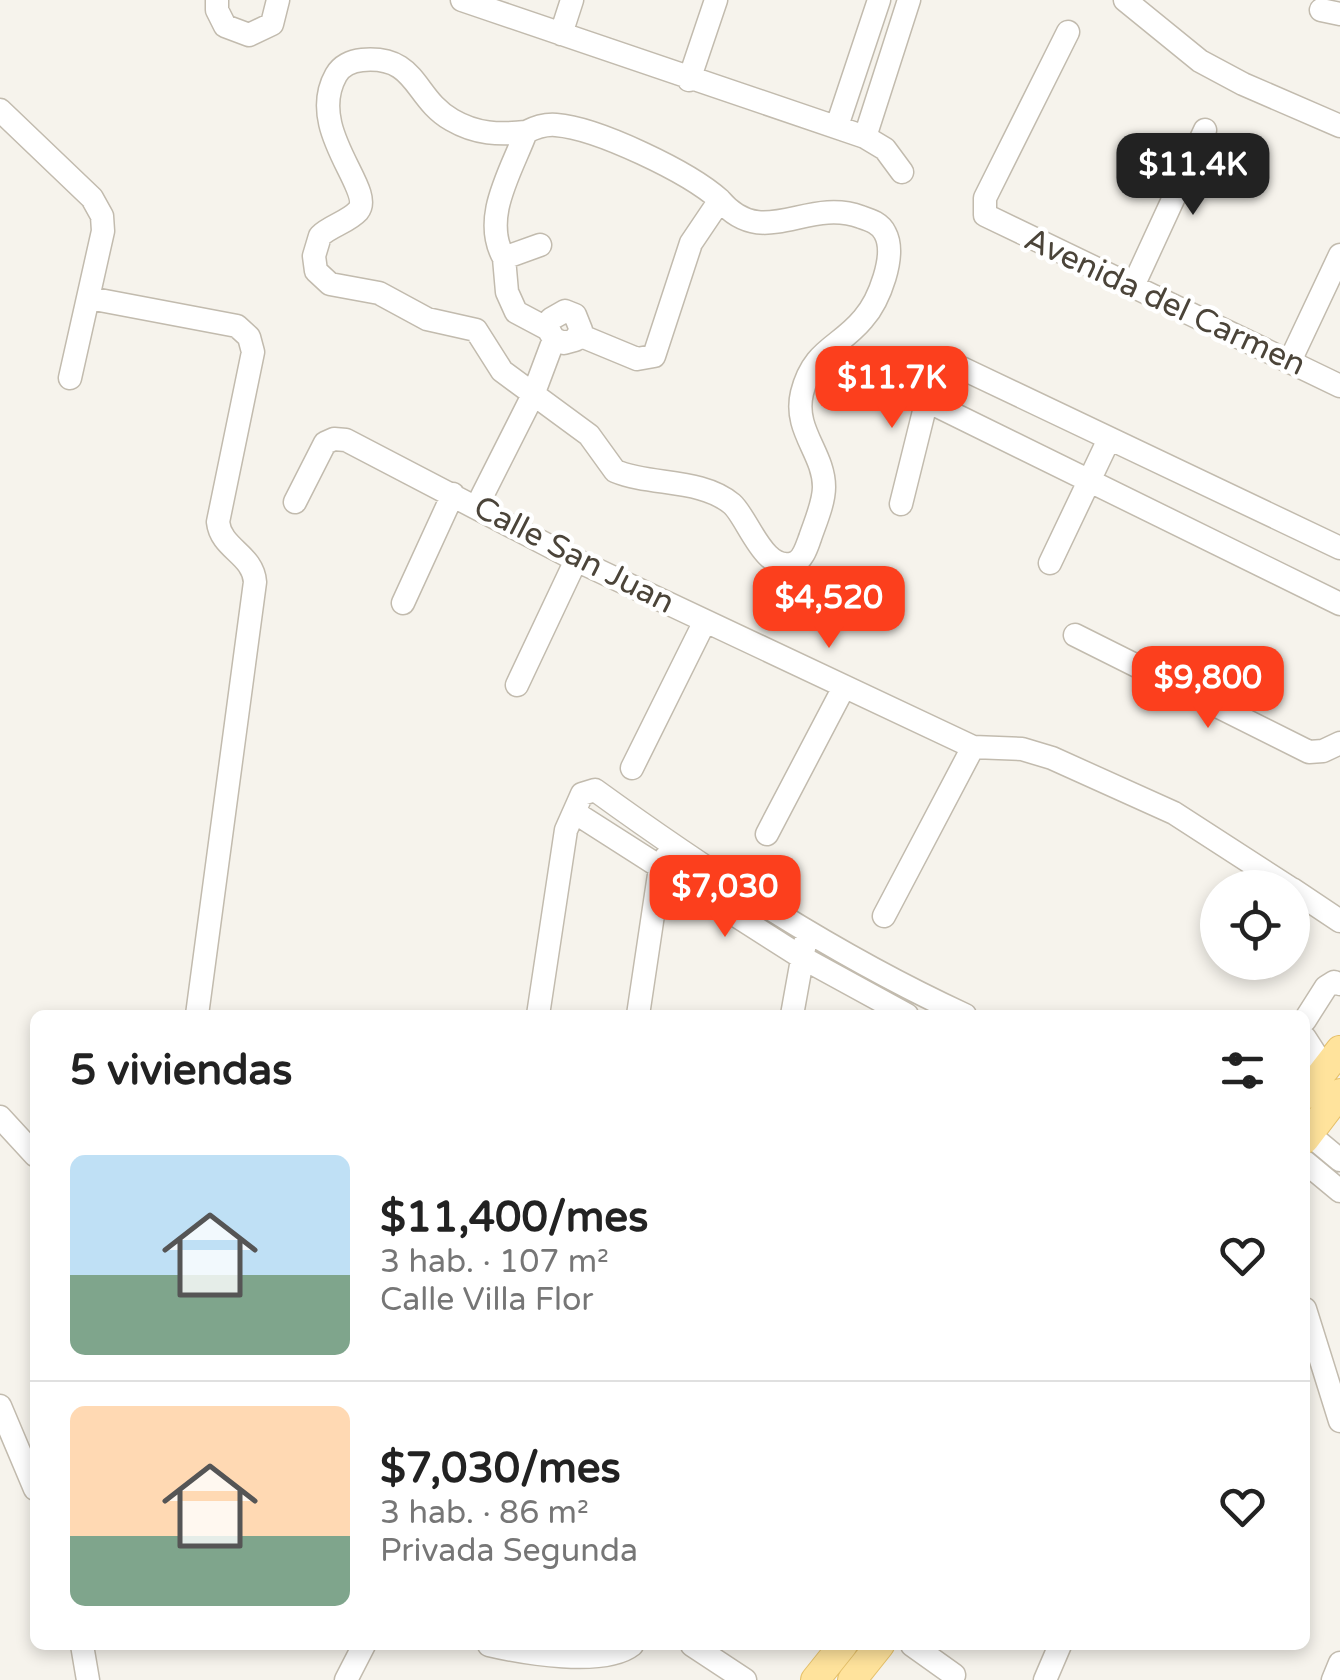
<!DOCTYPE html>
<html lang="es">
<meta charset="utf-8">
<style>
:root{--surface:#fff;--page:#f6f6f6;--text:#222;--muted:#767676;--line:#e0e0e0;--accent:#fc3f1d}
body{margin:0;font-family:"Varela Round",sans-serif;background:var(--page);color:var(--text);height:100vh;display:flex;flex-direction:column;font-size:38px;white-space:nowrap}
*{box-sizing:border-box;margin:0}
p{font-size:32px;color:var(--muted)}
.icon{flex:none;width:55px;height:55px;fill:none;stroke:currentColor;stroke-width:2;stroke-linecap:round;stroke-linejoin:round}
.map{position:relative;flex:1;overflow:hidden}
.details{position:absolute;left:30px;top:1010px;width:1280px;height:640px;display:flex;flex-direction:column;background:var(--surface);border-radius:15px;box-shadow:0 5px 15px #0003}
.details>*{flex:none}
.fabs{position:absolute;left:1200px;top:870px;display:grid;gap:20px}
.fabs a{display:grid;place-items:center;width:110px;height:110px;border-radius:50%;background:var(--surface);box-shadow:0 5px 15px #0003;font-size:50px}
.price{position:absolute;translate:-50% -85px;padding:0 22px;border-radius:20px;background:var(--accent);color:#fff;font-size:32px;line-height:65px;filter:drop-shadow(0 2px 5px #0008)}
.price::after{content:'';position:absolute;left:50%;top:60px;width:30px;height:22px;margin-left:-15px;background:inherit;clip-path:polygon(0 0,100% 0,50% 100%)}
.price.selected{background:#222;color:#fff}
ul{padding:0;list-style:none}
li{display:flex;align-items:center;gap:30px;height:250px;padding:0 40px}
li+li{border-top:2px solid var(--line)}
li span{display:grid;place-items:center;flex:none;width:280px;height:200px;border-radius:15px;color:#555}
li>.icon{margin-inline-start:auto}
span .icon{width:120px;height:120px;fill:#fffc;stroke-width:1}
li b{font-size:42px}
h2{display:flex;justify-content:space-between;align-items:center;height:120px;padding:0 40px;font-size:42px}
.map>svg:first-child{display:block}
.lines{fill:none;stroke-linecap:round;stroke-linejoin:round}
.minor-casing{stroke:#c2bbae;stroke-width:25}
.major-casing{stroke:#e6c16a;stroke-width:30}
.minor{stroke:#fff;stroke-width:22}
.major{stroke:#ffe39c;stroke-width:28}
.labels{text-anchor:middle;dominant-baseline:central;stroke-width:9;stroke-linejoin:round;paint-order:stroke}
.street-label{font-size:32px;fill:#4b4439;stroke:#fff}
</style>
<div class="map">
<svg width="1340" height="1680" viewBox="0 0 1340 1680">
<rect width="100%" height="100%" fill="#f6f3ec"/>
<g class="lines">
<defs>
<path id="minor" d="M217,0V10L225,26L249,35L272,24L278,0
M462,0L865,137L885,149L902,172
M1125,0L1200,61L1243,84L1340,126
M1321,10L1340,14
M1068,32L985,198V215L1340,386
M561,34L572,0
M689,80L716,0
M0,110L92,198L102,216L103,231L70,378
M837,126L879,0
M526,132C499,135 476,134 452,120C413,98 418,55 362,60C351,61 341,66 336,75C305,130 376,190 358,211C348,222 330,226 320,236L314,256L316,271L330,284L379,293L427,319L476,330L502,371L589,435L615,471C651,486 701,478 732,504C748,518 764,574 794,563C803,560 807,546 810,538C815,523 824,503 824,487C824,453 793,430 802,393C813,349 839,348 863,319C879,301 897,255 885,233C880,223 870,220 861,217C806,197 763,251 720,200
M865,137L909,0
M540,245L504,258L507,292L516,312L548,329
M504,258C481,218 511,172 526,132C536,127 545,124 556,125C597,128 689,172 720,200L691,243L654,356L637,359L579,335
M1134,284L1205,130
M89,298L237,326L249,337L253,352L218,522C221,549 253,554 255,582L197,1015
M1290,361L1340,255
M927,401L1340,604
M295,502L325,443L334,439L346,440L576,560L973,747L1022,749L1052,758L1174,813L1290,888
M901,504L934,371L942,363L953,364L1340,548
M477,506L533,395L554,339L548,329L551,319L565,311L575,315L581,330L575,340L564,343L554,339
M1050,563L1109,439
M403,603L453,494
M1075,635L1309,752L1323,751L1340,743
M517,685L576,560
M632,768L705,621
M574,812L801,957L907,1015
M767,834L844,687
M1292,889L1340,921
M884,916L973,747
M538,1015L566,830L582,794L595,790C711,874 835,955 965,1015
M638,1015L660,868L666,857
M792,1015L805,943
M1305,1020L1326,987L1334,982L1340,984
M1305,1038L1325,1069
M0,1117L35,1155
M1305,1131L1340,1160
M1305,1162L1340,1191
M1305,1309L1340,1421
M0,1406L35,1489
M82,1645L88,1680
M489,1645C523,1653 604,1667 632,1645
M692,1645L745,1680
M912,1645L954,1675
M346,1680L364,1645
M1045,1680L1060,1645
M1333,1680L1340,1663"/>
<path id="major" d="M1305,1095L1340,1050
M1305,1139L1340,1093
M815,1680L843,1645
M852,1680L880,1645"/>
</defs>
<!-- minor casing -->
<use href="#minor" class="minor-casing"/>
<!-- major casing -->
<use href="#major" class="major-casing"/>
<!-- minor -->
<use href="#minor" class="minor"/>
<!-- major -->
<use href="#major" class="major"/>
</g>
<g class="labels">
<!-- street labels -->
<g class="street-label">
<text transform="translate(1165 302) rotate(25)">Avenida del Carmen</text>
<text transform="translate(574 555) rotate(27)">Calle San Juan</text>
</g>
</g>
</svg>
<div class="fabs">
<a><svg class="icon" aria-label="locate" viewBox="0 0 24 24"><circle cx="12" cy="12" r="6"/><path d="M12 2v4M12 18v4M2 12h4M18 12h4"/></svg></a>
</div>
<b class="price selected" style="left:1193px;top:218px">$11.4K</b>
<b class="price" style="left:892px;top:431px">$11.7K</b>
<b class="price" style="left:829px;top:651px">$4,520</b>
<b class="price" style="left:1208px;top:731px">$9,800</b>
<b class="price" style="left:725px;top:940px">$7,030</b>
<section class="details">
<h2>5 viviendas<svg class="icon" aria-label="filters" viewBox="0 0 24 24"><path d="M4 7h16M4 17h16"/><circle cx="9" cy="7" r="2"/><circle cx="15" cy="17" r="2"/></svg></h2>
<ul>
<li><span style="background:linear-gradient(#bfe0f5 60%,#7fa58c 0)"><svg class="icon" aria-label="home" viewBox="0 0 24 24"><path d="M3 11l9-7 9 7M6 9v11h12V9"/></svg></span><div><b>$11,400/mes</b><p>3 hab. · 107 m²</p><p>Calle Villa Flor</p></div><svg class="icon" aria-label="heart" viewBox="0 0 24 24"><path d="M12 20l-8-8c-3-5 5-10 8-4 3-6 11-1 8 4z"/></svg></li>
<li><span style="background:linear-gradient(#ffd9b3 65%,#7fa58c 0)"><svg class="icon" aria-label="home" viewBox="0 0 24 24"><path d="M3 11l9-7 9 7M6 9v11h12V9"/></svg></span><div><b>$7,030/mes</b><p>3 hab. · 86 m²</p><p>Privada Segunda</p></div><svg class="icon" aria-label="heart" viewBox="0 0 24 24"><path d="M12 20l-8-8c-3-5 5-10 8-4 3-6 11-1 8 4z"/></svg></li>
</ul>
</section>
</div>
